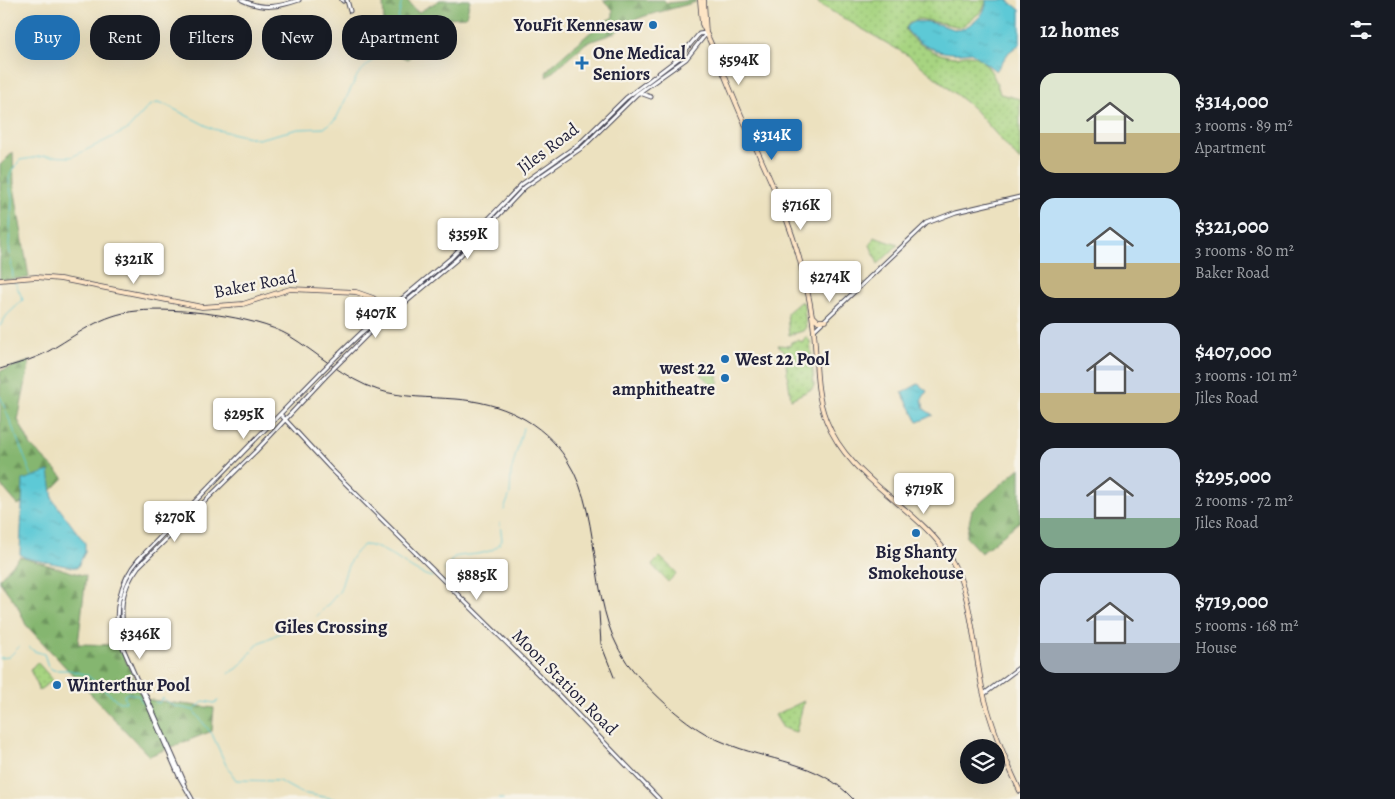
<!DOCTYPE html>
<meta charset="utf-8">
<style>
:root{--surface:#171b24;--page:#20242c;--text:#f1f3f6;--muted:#9ea1a6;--accent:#1f6fb2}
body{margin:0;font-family:Alegreya,serif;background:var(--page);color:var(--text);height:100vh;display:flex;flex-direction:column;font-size:19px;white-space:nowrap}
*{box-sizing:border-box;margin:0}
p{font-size:16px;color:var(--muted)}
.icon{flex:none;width:28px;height:28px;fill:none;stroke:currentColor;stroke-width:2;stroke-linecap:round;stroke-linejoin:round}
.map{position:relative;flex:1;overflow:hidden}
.sheet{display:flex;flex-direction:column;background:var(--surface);width:375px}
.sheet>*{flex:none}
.banner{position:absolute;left:15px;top:15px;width:475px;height:45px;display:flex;gap:10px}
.controls{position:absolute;left:960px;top:739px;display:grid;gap:10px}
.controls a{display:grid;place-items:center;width:45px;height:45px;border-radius:50%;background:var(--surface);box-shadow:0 5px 20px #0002;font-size:25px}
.price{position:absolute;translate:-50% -42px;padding:0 11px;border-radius:5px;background:#fff;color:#222;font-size:16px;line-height:32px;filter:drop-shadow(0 1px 2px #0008)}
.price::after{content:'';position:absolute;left:50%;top:30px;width:15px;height:11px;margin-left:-8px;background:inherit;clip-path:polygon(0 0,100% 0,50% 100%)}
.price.active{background:var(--accent);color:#fff}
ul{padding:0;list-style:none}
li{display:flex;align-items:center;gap:15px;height:125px;padding:0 20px}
li span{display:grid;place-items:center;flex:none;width:140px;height:100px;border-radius:15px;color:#555}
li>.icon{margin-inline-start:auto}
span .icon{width:60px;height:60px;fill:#fffc;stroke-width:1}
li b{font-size:21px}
h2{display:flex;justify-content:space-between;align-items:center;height:60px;padding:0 20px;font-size:21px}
.tag{padding:0 18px;border-radius:20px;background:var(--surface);box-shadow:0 5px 20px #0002;font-size:18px;line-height:45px}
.tag.active{background:var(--accent);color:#fff}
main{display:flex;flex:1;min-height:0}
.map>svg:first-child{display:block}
.green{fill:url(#green-dots);stroke:#647b5e}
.forest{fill:url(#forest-firs);stroke:#546c55}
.water{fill:url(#water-ripples);stroke:#407688}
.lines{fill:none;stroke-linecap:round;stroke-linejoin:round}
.stream{stroke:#5dc9d6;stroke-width:1}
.tertiary-casing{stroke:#403f4f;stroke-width:5}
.secondary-casing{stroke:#403f4f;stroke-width:5.5}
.tertiary{stroke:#fff;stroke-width:3}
.secondary{stroke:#fee5c5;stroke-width:4}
.rail{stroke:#22223b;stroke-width:1}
.tertiary-bridge-casing{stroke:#403f4f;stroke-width:5;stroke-linecap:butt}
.tertiary-bridge{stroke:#fff;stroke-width:3}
.poi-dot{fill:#1f6fb2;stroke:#f7f3e8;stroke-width:2}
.labels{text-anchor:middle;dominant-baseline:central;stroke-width:4.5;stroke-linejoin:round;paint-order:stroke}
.poi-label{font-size:18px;font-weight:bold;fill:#22223b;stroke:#f7f3e8;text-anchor:start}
.street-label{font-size:18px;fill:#22223b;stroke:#f7f3e8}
.neighbourhood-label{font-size:19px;font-weight:bold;fill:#22223b;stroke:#f7f3e8}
</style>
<main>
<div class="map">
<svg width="1020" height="799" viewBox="0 0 1020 799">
<defs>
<pattern id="green-dots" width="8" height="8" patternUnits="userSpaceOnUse" patternTransform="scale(1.25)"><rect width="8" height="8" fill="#a7d481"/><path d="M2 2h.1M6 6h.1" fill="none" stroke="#8fb670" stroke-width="1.8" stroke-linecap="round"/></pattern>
<pattern id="forest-firs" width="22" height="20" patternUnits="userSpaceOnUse" patternTransform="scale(1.25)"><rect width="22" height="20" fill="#85b66f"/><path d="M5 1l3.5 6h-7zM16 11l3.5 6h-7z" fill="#6c945c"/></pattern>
<pattern id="water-ripples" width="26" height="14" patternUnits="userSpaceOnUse" patternTransform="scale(1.25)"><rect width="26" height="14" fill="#5dc9d6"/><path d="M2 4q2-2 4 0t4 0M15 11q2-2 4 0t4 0" fill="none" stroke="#51acb9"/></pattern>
</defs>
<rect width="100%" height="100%" fill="#f7f3e8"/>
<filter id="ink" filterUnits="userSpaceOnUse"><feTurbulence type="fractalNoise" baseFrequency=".02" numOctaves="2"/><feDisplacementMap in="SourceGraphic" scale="10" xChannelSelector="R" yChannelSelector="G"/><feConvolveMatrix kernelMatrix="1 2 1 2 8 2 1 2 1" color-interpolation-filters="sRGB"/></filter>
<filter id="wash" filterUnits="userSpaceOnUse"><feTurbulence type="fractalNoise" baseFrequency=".0096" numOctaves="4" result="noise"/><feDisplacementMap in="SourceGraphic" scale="20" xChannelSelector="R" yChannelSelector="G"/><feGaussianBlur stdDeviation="1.12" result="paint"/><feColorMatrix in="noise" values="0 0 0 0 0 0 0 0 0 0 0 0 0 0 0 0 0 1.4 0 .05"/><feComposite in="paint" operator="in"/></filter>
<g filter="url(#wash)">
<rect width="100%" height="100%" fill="#ece1bf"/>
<!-- green -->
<path class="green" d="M817,0H987L982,11L961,27L920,19L910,22L905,29C914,44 938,56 955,57C959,57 963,55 967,55C986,55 996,78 1000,94L1020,99V161L974,109L909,56L819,4Z
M874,237L898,245L878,264L870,245Z
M800,302H803L804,305L806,327L803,331L789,335L787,313Z
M806,337L810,341L814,385L812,389L791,399L784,351L778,345L790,346L791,342L797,340L803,342Z
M705,361L718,375L719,382L713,386L696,369Z
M660,557L677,573L668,582L652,565Z
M37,662L53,680L38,691L37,684L30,670Z
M804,701L796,732L783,728L775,715Z"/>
<!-- forest -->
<path class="forest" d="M383,0H407L415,10L419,12L440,0H470L466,17C454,18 442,17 430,23C416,31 418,55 407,59L388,50L378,41L384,25Z
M603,0H664L667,3L695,0L696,2L645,16L626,23L615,33L586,43L547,77L546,73L550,67L599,25L613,17V10Z
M13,152L14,186L29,278L0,280V165Z
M30,361L18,420L31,446L64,478L51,491L34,483L31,498L18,505L0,484V371Z
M1020,468V521L981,553L966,537L972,510Z
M20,557L86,576L78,644L119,645L143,699L214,708L212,731L149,756L26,625L17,605L0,582V578Z"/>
<!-- water -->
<path class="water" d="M986,0H1008L1020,10V44L1009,52L996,71L971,52C946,56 922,50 906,29C913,12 945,28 959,30C972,25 987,15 986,0Z
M918,384L927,391L922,399L924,409L933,415L918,422L902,393Z
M49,471L53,500L85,543V552L77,568L25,558L20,554L23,480Z"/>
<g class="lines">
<!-- stream -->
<path class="stream" d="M13,277L9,245L12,199L9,180L11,172L20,160L45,156L71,157L82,152L127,130L149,106L157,103L166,105L213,129L258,139L298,129L324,128L336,119L358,74L377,56L385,45L397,24L402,0
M0,326L7,315L23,300L14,280
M0,396L32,476
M504,510L510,494L511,472L523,428
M445,570L454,557C471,553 493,557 502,540L500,523
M317,616C320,613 340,592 340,590C346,573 348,556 364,545C389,546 408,572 432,577
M29,647L34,651L44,654L48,666L53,670H69L87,675L119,702H126L124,695L128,693L139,696L143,703
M0,658L9,657L19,647
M228,674L238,668L259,643L305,621
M155,702L159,703L162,698L174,706L193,710L212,734L226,765L236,780L279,781L301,793L336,799
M194,710L204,701L214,703L218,701
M498,799H503"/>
</g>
</g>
<g filter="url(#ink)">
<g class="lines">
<defs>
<path id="tertiary" d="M242,0C262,10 279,7 299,0
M342,0L343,1
M347,0L350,11
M640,93L651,97
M814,330L927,223L956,212L1020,197
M338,355L361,333L451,258L522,184L579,144L626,98L679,58L699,34L706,33
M344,358L369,333L456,260L525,187L583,147L637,94L686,59L706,34
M281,415L330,468L549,685L659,799
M125,645C121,613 117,595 138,567L256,451L325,377
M140,682L184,781
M984,694L1020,667
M192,799L179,776L120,641C113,612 119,582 139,559L321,372"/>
<path id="secondary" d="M700,0L702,24C718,57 731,93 746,126C766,171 789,217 801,265C807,287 812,309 814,332C817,362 815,392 826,420C850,482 921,507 953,563C972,597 974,649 982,687C990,724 1004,757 1020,791
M704,0L706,33
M0,280L36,277L60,279L202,307L243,304L290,289L356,292L373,298L390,314
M813,316L818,321H826"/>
</defs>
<!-- tertiary casing -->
<use href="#tertiary" class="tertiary-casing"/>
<!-- secondary casing -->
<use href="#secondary" class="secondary-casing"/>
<!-- tertiary -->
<use href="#tertiary" class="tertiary"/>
<!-- secondary -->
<use href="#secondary" class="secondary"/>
<!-- rail -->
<path class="rail" d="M0,369C16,364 32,360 47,352C77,335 101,314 137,311C175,307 255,316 288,335C318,353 344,379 378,390C403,398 429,397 455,399C500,402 543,421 567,460C607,522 583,615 636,674C660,700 690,729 723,742C768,762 818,760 853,799
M599,612L601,644L614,677"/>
<defs>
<path id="tertiary-bridge" d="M321,372L338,355
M325,377L344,358"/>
</defs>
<!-- tertiary-bridge casing -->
<use href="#tertiary-bridge" class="tertiary-bridge-casing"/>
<!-- tertiary-bridge -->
<use href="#tertiary-bridge" class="tertiary-bridge"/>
</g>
</g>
<!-- markers -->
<g class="poi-dot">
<circle cx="653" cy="25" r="5"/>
<path d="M579.5 55.5h5v5h5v5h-5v5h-5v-5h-5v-5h5z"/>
<circle cx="725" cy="359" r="5"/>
<circle cx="725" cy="378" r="5"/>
<circle cx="916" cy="533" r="5"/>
<circle cx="57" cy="685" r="5"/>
</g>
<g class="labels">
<!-- poi labels -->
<g class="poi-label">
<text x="643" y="25" text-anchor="end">YouFit Kennesaw</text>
<text x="593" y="53">One Medical<tspan x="593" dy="21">Seniors</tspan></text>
<text x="735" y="359">West 22 Pool</text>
<text x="715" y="368" text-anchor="end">west 22<tspan x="715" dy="21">amphitheatre</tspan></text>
<text x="916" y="552" text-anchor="middle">Big Shanty<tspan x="916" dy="21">Smokehouse</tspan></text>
<text x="67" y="685">Winterthur Pool</text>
</g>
<!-- street labels -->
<g class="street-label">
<text transform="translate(548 148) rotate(-37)">Jiles Road</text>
<text transform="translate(255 284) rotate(-11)">Baker Road</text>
<text transform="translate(565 682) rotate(45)">Moon Station Road</text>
</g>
<!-- neighbourhood labels -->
<g class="neighbourhood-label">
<text x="331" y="627">Giles Crossing</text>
</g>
</g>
</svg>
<div class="controls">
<a><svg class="icon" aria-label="layers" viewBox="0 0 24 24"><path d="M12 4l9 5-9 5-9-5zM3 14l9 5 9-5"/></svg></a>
</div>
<b class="price" style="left:739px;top:86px">$594K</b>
<b class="price active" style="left:772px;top:161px">$314K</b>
<b class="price" style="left:801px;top:231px">$716K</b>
<b class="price" style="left:468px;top:260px">$359K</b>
<b class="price" style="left:134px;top:285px">$321K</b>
<b class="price" style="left:830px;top:303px">$274K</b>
<b class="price" style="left:376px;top:339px">$407K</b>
<b class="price" style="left:244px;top:440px">$295K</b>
<b class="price" style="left:924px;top:515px">$719K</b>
<b class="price" style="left:175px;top:543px">$270K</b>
<b class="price" style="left:477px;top:601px">$885K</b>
<b class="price" style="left:140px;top:660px">$346K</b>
<div class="banner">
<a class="tag active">Buy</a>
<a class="tag">Rent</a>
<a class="tag">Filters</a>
<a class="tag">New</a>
<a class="tag">Apartment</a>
</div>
</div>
<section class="sheet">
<h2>12 homes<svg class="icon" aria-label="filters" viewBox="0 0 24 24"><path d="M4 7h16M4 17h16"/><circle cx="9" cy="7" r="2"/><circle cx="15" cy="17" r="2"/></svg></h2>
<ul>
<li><span style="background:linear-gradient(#dfe7d0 60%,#c2b280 0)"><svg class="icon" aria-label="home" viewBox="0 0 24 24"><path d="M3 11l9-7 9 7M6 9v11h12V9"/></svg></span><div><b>$314,000</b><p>3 rooms · 89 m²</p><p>Apartment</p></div></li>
<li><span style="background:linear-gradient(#bfe0f5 65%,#c2b280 0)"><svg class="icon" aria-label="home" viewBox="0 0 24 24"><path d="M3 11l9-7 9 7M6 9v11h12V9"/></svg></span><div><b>$321,000</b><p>3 rooms · 80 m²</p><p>Baker Road</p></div></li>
<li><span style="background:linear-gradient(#c9d6e8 70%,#c2b280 0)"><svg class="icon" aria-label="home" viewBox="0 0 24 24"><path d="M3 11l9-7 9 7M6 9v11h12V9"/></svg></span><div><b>$407,000</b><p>3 rooms · 101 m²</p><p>Jiles Road</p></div></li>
<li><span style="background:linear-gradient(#c9d6e8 70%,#7fa58c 0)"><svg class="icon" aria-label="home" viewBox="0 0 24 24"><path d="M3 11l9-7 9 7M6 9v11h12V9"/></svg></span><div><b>$295,000</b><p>2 rooms · 72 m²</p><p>Jiles Road</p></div></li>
<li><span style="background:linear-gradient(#c9d6e8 70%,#9aa5b1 0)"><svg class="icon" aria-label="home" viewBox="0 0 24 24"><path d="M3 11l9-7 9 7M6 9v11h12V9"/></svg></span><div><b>$719,000</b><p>5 rooms · 168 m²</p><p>House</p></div></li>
</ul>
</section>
</main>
